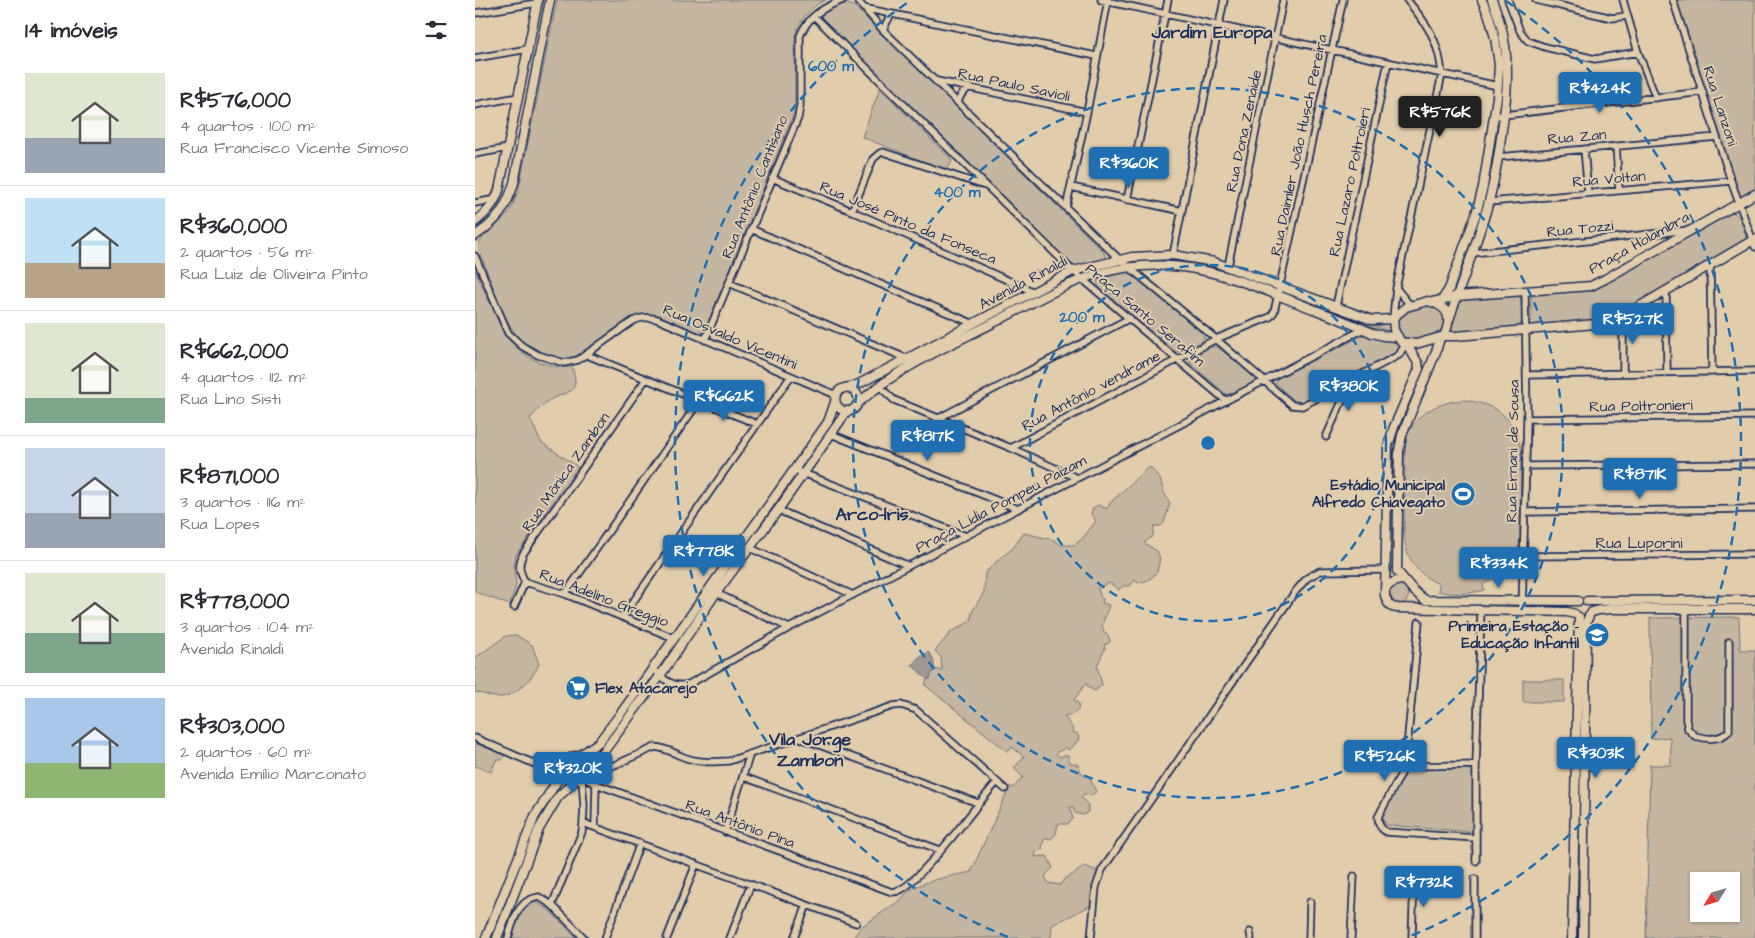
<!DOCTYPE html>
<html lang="pt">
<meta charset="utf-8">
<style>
:root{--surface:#fff;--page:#f2f2f3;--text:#2b2b33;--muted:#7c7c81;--line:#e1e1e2;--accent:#1f6fb2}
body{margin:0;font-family:"Architects Daughter",sans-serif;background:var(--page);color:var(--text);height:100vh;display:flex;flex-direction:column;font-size:19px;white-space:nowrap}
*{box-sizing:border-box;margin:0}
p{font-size:16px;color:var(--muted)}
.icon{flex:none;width:28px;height:28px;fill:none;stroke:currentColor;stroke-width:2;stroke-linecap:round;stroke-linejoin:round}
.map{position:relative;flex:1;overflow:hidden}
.side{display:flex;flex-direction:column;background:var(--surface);width:475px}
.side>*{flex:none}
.needle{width:32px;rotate:233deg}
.tools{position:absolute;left:1215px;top:872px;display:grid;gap:10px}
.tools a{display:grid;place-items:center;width:50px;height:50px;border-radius:0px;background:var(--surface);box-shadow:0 1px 4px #0004;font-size:25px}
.price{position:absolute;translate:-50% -42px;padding:0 11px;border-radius:5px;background:var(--accent);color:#fff;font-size:16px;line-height:32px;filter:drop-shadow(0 1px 2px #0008)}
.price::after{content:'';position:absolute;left:50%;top:30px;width:15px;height:11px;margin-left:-8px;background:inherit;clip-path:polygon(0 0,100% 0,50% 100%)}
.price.selected{background:#222;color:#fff}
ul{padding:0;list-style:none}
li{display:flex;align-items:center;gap:15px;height:125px;padding:0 25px}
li+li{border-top:1px solid var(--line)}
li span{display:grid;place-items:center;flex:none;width:140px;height:100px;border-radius:0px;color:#555}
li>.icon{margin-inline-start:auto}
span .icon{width:60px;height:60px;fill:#fffc;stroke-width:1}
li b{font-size:21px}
h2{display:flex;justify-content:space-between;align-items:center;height:60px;padding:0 25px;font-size:21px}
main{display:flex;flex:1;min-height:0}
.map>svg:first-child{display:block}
.green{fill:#c4b6a0;stroke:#70727f;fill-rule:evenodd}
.water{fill:#9e9792;stroke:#6a6d7d}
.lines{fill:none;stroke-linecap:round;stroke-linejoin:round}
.street-casing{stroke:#1b2f5e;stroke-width:9}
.secondary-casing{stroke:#1b2f5e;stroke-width:11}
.street{stroke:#e1cdac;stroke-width:5.5}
.secondary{stroke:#e1cdac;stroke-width:8}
.ring{fill:none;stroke:#1f6fb2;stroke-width:2.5;stroke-dasharray:9 6}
.labels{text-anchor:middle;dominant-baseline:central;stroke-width:4;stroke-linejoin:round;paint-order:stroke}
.street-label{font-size:15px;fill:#1b2f5e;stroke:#e1cdac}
.poi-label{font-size:15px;font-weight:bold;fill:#1b2f5e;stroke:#e1cdac;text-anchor:end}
.quarter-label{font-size:18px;font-weight:bold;fill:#1b2f5e;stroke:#e1cdac}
.centre{fill:#1f6fb2;stroke:#e1cdac;stroke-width:2.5}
.ring-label{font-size:15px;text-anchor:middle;font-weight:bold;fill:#1f6fb2;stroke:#e1cdac;stroke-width:4;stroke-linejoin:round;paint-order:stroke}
</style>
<main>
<section class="side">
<h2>14 imóveis<svg class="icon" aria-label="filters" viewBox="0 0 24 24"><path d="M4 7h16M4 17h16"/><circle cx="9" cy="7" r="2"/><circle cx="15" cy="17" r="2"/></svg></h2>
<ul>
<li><span style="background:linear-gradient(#dfe7d0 65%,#9aa5b1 0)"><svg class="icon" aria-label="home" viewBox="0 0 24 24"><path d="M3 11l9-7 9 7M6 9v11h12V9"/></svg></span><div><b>R$576,000</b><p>4 quartos · 100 m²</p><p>Rua Francisco Vicente Simoso</p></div></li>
<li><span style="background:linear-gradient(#bfe0f5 65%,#b9a48a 0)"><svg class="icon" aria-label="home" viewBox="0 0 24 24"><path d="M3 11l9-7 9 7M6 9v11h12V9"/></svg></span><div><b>R$360,000</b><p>2 quartos · 56 m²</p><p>Rua Luiz de Oliveira Pinto</p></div></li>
<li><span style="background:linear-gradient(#dfe7d0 75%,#7fa58c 0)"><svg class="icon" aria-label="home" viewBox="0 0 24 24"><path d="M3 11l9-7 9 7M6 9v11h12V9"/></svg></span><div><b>R$662,000</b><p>4 quartos · 112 m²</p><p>Rua Lino Sisti</p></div></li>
<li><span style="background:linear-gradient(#c9d6e8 65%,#9aa5b1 0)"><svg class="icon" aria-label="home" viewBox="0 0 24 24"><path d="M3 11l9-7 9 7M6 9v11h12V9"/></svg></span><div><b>R$871,000</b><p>3 quartos · 116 m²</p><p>Rua Lopes</p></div></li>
<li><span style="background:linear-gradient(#dfe7d0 60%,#7fa58c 0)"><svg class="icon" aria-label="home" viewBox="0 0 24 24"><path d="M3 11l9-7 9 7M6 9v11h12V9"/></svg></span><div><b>R$778,000</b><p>3 quartos · 104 m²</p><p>Avenida Rinaldi</p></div></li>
<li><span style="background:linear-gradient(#a9c7e8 65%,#8fb573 0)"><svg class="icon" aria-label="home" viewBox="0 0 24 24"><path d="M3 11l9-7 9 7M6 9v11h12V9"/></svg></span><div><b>R$303,000</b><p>2 quartos · 60 m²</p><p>Avenida Emílio Marconato</p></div></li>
</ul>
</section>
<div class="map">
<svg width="1280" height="938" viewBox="0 0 1280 938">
<rect width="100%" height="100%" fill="#e1cdac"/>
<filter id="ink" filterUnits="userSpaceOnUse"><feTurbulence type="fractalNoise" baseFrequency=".02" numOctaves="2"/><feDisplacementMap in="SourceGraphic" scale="10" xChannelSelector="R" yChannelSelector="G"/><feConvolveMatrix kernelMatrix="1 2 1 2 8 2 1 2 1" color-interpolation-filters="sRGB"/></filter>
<g filter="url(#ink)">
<!-- green -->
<path class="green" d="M82,0H351C336,6 324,20 320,36V105L318,116L230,330L223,334C205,326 183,311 163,315C142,326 120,350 99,357C90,360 81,358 73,355C62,351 52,346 44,338C28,321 12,270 3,247C5,234 27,224 35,211C38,206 40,198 43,192Z
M1201,0H1280V190L1265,198Z
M370,3L379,6L628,251L631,257L628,260L602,267L595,264L347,20L346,13L349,10Z
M405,88L476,159L477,162L473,168H465L387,137Z
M1258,212C1266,215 1273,232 1270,241L1143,314L1129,320L1060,326L1056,322V297L1057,295L1121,287Z
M683,259L728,263L798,287L797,289C772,281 748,270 722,265C702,262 681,263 660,263L657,261V260Z
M0,270L29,334C45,356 70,369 97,367C107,398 90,389 72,402C66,406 60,413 55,419L66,442L103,467L41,555L39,567L41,585L35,605L0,592Z
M649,271L657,273L729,334V342L709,352H700L624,288L622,282L624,279Z
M1041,295L1044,296C1050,303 1049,322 1043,328L979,334L974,327L984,301L986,300Z
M824,297L903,326L915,323L916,332L824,300L822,298Z
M956,304L968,310C969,316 971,321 969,326C964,336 933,346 925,337C923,334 922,329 921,326C925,308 941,308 956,304Z
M891,334L922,343L925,351L825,402L820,401L801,384V380L804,377Z
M738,346L743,347L775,373L779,380L777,383L755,394H751L718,366L715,363L716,357Z
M989,400C1021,404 1040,417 1046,450L1045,541C1039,566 1030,573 1008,584L1009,590C994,594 978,595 963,591L964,584C943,575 932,560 929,537C929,518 929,499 930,480C930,467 929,454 931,441C937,414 963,402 989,400Z
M675,467L685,479L689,493L695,503L689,523L686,526H679L678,536L669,543L682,551L685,558L682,572L674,580L663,583L660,580L655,586H648L644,590L635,583L623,587L625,596L628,599L627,603L634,605L627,625L629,633L633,635L635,641L633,644H629L630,648L622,666L627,685L620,691L614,688L611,683L599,700L604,704L603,710L598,714L589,716L598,729L597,733H602L604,739L595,750L591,748L582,752L581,754L585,757L589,755L594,756V762L604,765C605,773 608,775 615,778L621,792L616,795L609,794L606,797L613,805V812L608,815L600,813L598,807H595L598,819L593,824H583L581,834L576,839L571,838L568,842L567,849L561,852L560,857L572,856L578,868L570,876L573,883L585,885L590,878C598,876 603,870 610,866L622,871L619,883L617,905L577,925L576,938H378L386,927L427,899C434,882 478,876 496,872L535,786L538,788L548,777L539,768L549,757L537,747L533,752L450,685L452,679H455L456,674L460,669L467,671L466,657L460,651L476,632L496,621L497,612L509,592L510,573L524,559L537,549L549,533L579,540L586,545H599L607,539L621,521L616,514L618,508L623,505L632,509L635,503L669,471Z
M914 594a10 10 0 1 1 20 0a10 10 0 1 1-20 0Z
M1264,617L1265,650H1280V938H1171L1175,765H1196L1195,737L1176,739L1175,618ZM1224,881H1256V914H1224Z
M41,635L57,645L64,664C58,679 37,700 19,697C13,696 7,693 0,692V658L31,636Z
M1048,680H1089V702H1048Z
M0,743L29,755L27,760H21L16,772L0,766Z
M998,767V832L911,825L907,817L933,768Z
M60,902L73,909L102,938H35L49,908Z"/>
<!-- water -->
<path class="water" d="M453,652L457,656L460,669L456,674L455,679H452L437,665L443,658Z"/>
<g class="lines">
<defs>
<path id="street" d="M382,0L408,30L644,259L741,339L817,405L827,406L924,355L931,343
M626,0L1023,86
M1033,0L1045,31L1053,41L1070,47L1120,59L1163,52
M1061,0L1137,18L1152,16
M1148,0L1163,52L1181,98
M1198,0L1256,181L1280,247
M388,8L621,56
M0,13L62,3
M339,16L598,271L750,400
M408,30L416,14
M0,58L53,49
M462,81L612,112
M483,102L486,95L493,88
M0,105L43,97
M1020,116L1228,92
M1141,146L1144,190
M1109,149L1113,193
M0,154L33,148
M1023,157L1242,137
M297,178L377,211L559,292
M596,187L707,211
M652,200L693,0
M1014,202L1256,181
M0,203L21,199
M591,208L612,112L633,0
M377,211L398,159L405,153L408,152L510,186
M276,229L499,324
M997,253L1214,230
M698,255L749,0
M0,256L33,333L47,346L63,355L89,363L103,360L158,321C166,317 172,317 182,319L361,395
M1235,265L1237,372
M753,266L808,0
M254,283L433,359
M921,288L935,305
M1191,291L1192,373
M861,306L913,62
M1148,316V373
M918,318L921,288L967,74C964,41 953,25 932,0
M230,340L323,118L325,106V36C333,16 349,7 368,0
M112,355L282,424
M1052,375L1280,371
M404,386L419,400L536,448L602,478
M462,419L655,318
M1052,419L1280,416
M356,434L543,509
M851,437L877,379
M536,448L741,339L795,317L799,312L868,0
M1051,466L1280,464
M320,470L491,536
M303,510L434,566
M1050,512L1280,509
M264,548H275L378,595
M1049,556L1280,554
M50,582C44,571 43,565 48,554L171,379
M50,582L90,594L199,638
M241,593L314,628
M90,594L225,400
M39,607L50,582
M1211,609V720L1213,729L1220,736C1232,739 1244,741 1254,731V642
M1047,611L1052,419L1050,291
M148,616L316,376
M944,622L931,757L927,772L903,817C904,825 905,828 911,832L1000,838
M178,668C188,679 198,689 214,684L314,628L889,329
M0,738L69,768L78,769L89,766
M325,738L503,803
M930,766L1001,765
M112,775L142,764L180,747C190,748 197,752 206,756C222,763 238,762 254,761L418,706L426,705L441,710L530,789
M269,777L465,850
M109,778L121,784L417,892C424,892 429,888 434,884C467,854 493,815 522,782
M107,779L109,806L108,823
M120,827L121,784
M250,832L275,754
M1001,861V765L1006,610
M77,905L107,832L108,823L332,905
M775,932L776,938
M33,938C39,920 42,900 64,897L77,905L109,938
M130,938L165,843
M192,938L221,864
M255,938L276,884
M319,938L332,905L381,923
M616,938L621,887L627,870L820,592L832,578L845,571L910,570
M834,938L835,902
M876,938L879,876
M937,938L939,878
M1000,938V879"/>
<path id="secondary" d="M0,222C12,213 20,204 24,190L63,0
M0,236C23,220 31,209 39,183L75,0
M953,301C973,306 978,317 969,336L941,344L926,342L919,330L918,318L931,307Z
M965,301L982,296L1116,286L1130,279L1280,194
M957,302L967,300L974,289L1001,214L1008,187L1022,97L1024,65L1020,38L1014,16L1007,0
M974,320C987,280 1003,241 1014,201C1020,178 1024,154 1027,130C1034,86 1036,42 1017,0
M969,336H981L1132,323L1148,316L1280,239
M965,338L961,352L927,435L924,451L922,571L939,591L950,600L1103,601
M931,343L943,363L944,369L919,427L913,446L910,596L913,603L917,607L922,608L1092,612L1100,614
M374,388C392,394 381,417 367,410C359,406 358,395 365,390C369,387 375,387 380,386L598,271L657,257L698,255L739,262L897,320L918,319
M383,403C392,396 401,388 410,382C443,359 481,342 516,324C552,306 587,284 626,273C699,253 752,275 820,302C845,312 872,321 897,333L909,336L923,337
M910,589C915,583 920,580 928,580
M1112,601L1280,600
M1117,612L1124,610L1137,609H1280
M90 768a12 12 0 1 1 24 0a12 12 0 1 1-24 0Z
M104,756L124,742L149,709L353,422L360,402
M114,767L123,759L185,676L241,593L303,510L372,411
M11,938L60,816L89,770
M22,938L64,829L83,797L101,780
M1097,938L1104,617
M1108,938L1111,623L1114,616"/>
</defs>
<!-- street casing -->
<use href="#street" class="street-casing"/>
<!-- secondary casing -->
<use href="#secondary" class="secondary-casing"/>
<!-- street -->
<use href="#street" class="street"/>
<!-- secondary -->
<use href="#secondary" class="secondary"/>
</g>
</g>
<!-- distance rings -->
<g class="ring">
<circle cx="733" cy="443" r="178"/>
<circle cx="733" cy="443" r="355"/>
<path d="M533 937A533 533 0 0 1 435 1M1031 1A533 533 0 0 1 933 937"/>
</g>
<!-- icons -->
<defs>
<symbol id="stadium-disc" viewBox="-11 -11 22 22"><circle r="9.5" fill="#1f6fb2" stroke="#e1cdac"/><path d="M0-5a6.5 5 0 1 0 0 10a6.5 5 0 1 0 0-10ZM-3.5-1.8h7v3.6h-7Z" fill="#fff"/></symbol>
<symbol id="school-disc" viewBox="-11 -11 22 22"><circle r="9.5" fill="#1f6fb2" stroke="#e1cdac"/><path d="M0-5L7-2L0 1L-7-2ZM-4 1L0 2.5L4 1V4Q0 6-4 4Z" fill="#fff"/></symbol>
<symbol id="supermarket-disc" viewBox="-11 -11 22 22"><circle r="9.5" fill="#1f6fb2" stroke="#e1cdac"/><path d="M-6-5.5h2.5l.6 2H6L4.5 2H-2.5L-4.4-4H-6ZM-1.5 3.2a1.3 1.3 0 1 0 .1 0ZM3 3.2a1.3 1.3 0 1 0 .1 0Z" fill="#fff"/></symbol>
</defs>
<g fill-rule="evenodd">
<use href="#stadium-disc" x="974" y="480" width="28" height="28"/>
<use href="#school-disc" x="1108" y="621" width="28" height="28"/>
<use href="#supermarket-disc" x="89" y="674" width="28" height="28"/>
</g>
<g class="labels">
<!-- street labels -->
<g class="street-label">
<text transform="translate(539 85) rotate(12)">Rua Paulo Savioli</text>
<text transform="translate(1245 106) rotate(72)">Rua Lanzoni</text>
<text transform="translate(769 131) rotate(-78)">Rua Dona Zenaide</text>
<text transform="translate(1102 137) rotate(-5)">Rua Zan</text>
<text transform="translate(824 145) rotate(-78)">Rua Daimler João Husch Pereira</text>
<text transform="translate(1134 179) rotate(-5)">Rua Voltan</text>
<text transform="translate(875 182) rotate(-78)">Rua Lazaro Poltroieri</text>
<text transform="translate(280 187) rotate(-68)">Rua Antônio Cantisano</text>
<text transform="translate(433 223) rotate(23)">Rua José Pinto da Fonseca</text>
<text transform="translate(1105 229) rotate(-6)">Rua Tozzi</text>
<text transform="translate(1164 243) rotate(-29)">Praça Holambra</text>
<text transform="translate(548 283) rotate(-28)">Avenida Rinaldi</text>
<text transform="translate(670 315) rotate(40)">Praça Santo Serafim</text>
<text transform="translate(255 337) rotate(23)">Rua Osvaldo Vicentini</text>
<text transform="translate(616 391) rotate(-28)">Rua Antônio vendrame</text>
<text transform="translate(1166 406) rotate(-1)">Rua Poltronieri</text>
<text transform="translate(1038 451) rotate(-89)">Rua Ernani de Sousa</text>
<text transform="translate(91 472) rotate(-55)">Rua Mônica Zambon</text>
<text transform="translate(526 504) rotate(-28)">Praça Lídia Pompeu Paizam</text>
<text x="1164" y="543">Rua Luporini</text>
<text transform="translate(129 598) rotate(21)">Rua Adelino Greggio</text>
<text transform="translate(265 824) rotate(20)">Rua Antônio Pina</text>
</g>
<!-- poi labels -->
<g class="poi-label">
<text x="970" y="485">Estádio Municipal<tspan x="970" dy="17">Alfredo Chiavegato</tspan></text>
<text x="1104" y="626">Primeira Estação -<tspan x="1104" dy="17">Educação Infantil</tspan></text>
<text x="120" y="688" text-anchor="start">Flex Atacarejo</text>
</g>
<!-- quarter labels -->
<g class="quarter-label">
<text x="737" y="32">Jardim Europa</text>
<text x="397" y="514">Arco-Íris</text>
<text x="335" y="739">Vila Jorge<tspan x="335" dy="21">Zambon</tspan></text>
</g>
</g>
<circle cx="733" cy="443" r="8" class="centre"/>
<g class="ring-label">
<text x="356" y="71">600 m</text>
<text x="482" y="197">400 m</text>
<text x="607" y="322">200 m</text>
</g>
</svg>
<div class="tools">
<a><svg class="needle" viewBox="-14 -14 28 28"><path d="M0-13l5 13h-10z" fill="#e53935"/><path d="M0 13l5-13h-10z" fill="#7c7c81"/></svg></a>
</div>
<b class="price" style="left:1125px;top:114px">R$424K</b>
<b class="price selected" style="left:965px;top:138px">R$576K</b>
<b class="price" style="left:654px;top:189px">R$360K</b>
<b class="price" style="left:1158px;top:345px">R$527K</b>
<b class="price" style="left:874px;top:412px">R$380K</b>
<b class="price" style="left:249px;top:422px">R$662K</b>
<b class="price" style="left:453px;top:462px">R$817K</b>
<b class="price" style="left:1165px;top:500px">R$871K</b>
<b class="price" style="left:229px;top:577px">R$778K</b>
<b class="price" style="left:1024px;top:589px">R$334K</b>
<b class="price" style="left:1121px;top:779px">R$303K</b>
<b class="price" style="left:910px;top:782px">R$526K</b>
<b class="price" style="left:98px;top:794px">R$320K</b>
<b class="price" style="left:949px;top:908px">R$732K</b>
</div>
</main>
